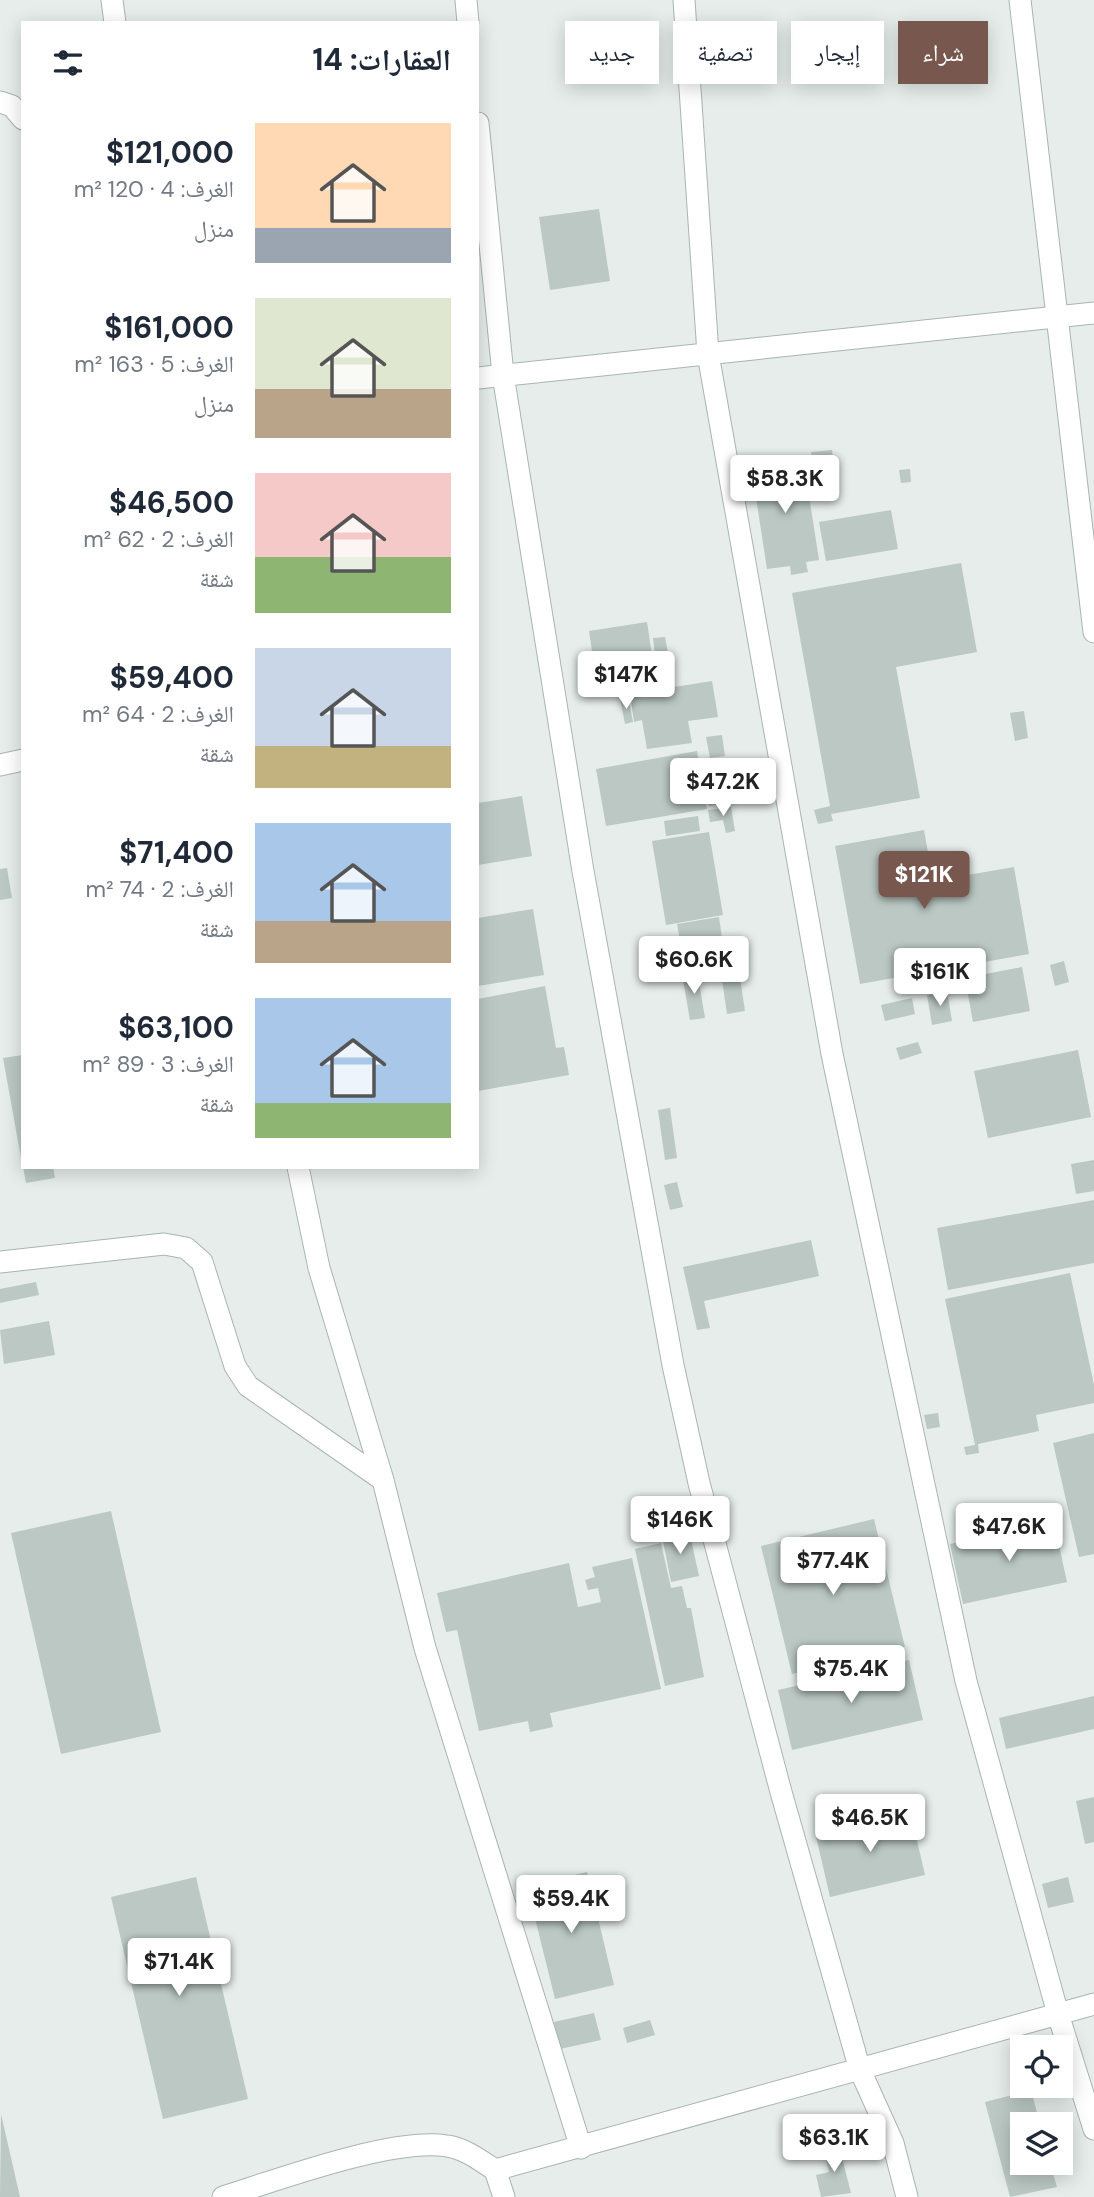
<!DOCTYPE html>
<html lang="ar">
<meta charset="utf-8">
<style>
:root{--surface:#fff;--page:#f6f6f7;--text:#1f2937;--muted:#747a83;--accent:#78574f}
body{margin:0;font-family:"DM Sans","Noto Naskh Arabic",sans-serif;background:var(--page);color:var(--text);direction:rtl;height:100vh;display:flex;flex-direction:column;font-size:26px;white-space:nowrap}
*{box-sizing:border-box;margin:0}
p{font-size:23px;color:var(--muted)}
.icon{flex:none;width:38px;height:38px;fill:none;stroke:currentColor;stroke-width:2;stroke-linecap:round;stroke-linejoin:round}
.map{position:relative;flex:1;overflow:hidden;direction:ltr}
.sheet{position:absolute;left:21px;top:21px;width:458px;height:1148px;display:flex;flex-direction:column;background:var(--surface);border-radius:0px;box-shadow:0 4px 18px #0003;direction:rtl}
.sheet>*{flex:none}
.guide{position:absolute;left:500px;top:21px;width:488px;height:63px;direction:rtl;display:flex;gap:14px}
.buttons{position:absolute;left:1010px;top:2035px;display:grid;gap:14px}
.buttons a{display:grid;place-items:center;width:63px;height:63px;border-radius:0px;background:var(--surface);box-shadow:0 4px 18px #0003;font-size:35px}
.price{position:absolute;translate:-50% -60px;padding:0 16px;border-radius:7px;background:#fff;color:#222;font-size:23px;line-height:46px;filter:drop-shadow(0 2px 4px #0008)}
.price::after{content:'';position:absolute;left:50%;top:42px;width:21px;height:16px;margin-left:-10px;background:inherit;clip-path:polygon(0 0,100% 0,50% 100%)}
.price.active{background:var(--accent);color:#fff}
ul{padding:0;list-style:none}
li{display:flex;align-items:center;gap:21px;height:175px;padding:0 28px}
li span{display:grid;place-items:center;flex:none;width:196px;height:140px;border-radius:0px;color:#555}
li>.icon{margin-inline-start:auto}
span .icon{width:84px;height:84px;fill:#fffc;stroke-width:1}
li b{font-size:30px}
h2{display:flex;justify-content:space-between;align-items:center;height:84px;padding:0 28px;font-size:30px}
.tag{padding:0 24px;border-radius:0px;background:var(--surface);box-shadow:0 4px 18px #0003;font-size:24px;line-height:63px}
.tag.active{background:var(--accent);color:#fff}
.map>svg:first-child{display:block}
.building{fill:#bbc8c3}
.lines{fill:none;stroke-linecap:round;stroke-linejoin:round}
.minor-casing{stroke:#a9b5b1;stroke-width:23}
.minor{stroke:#fff;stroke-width:21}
</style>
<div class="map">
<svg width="1094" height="2197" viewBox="0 0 1094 2197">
<rect width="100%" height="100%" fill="#e6edea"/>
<!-- building -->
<path class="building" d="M599,209L610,281L550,290L539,217Z
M832,450L834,465L813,468L811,452Z
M803,457L819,560L806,562L808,572L791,575L790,566L767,569L751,465Z
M910,469L911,482L901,483L899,470Z
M891,510L898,549L826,561L819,522Z
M961,563L977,652L896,667L920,798L831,814L833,821L818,824L814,810L830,806L792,593Z
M647,622L653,662L595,671L589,631Z
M665,637L668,653L655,655L653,638Z
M712,681L718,717L688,721L692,743L647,749L642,720L634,722L630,694Z
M628,697L633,722L625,724L620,699Z
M1024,711L1028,738L1015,741L1010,713Z
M722,735L725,756L710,758L706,737Z
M697,751L707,809L606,826L596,769Z
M725,763L732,802L709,806L701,768Z
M522,796L532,856L478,865V803Z
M731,807L735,831L726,833L723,820L710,822L708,810Z
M698,816L700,831L666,836L664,821Z
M924,830L933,881L1014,867L1029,954L860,984L835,846Z
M709,832L723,915L666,925L652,841Z
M7,868L12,898L0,900V869Z
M533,909L544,975L478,986V918Z
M719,917L727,973L739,971L745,1011L727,1014L721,973L704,978L702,965L685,968L677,924Z
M1064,961L1069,982L1055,986L1050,965Z
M1022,967L1030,1011L973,1022L965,978Z
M697,971L705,1018L690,1020L682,974Z
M545,986L556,1048L564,1047L569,1075L478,1091V999Z
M947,991L952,1021L932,1025L927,995Z
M912,998L915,1014L885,1021L881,1005Z
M918,1042L922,1053L900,1060L896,1048Z
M1078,1050L1091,1117L988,1138L974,1071Z
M23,1055V1158H21L3,1058Z
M670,1108L677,1158L665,1160L658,1110Z
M1094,1160V1191L1076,1194L1071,1164Z
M23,1167H53L55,1178L26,1183Z
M677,1182L683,1207L670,1210L664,1185Z
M1094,1200V1263L948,1290L937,1228Z
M811,1240L819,1276L704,1301L710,1328L697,1330L683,1267Z
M1070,1273L1094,1385V1403L1036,1415L1039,1431L978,1444L979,1453L966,1455L964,1447L975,1445L945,1299Z
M36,1282L39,1295L0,1303V1289Z
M49,1321L55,1355L4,1364L0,1330Z
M938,1413L940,1427L927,1429L924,1415Z
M1094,1433V1554L1079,1557L1053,1443Z
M111,1511L161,1732L61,1754L11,1533Z
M874,1519L905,1647L792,1674L761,1546Z
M1054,1522L1067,1582L963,1604L950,1544Z
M689,1530L699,1576L671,1582L662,1536Z
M661,1543L671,1588L682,1586L687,1608H691L704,1677L665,1686L635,1549Z
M632,1558L661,1689L550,1713L553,1727L530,1732L528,1721L479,1731L457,1630L446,1632L437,1593L569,1563L578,1607L601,1602L598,1588L588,1590L585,1580L595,1577L592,1567Z
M909,1660L923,1720L792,1750L778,1690Z
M1094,1696V1729L1006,1749L999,1718Z
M1094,1797V1842L1085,1844L1076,1801Z
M910,1810L925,1875L830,1897L815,1832Z
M587,1872L614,1985L555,1999L527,1886Z
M196,1877L248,2099L163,2119L111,1897Z
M1068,1877L1074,1902L1048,1908L1042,1884Z
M594,2013L601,2040L560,2049L554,2022Z
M650,2020L655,2035L627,2043L623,2028Z
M1031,2090L1040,2124H1022V2163H1050L1057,2187L1010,2197L985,2102Z
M1,2114L20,2197H0Z
M838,2142L851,2193L821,2197L816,2175L829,2172L823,2146Z"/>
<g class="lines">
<defs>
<path id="minor" d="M112,0L115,23
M466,0L468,23
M684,0L708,354L832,1054L966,1681L1058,2014L1094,2129
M1020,0L1094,632
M0,102L12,106L23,119
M478,123L503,375L583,871L673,1365L699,1483L781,1792L860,2070L893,2143L907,2197
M478,378L1094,313
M0,765L23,760
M298,1167L319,1268L383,1480L425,1648L581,2148
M0,1262L164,1244L186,1248L202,1262L235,1366L248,1386L383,1480
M495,2170L504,2197
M223,2197C277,2180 394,2137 447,2146C464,2148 481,2161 495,2170L1094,2004"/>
</defs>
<!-- minor casing -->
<use href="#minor" class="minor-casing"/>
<!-- minor -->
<use href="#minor" class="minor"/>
</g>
</svg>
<div class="buttons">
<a><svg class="icon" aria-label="locate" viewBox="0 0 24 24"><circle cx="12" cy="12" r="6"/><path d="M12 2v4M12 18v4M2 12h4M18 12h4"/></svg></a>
<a><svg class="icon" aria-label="layers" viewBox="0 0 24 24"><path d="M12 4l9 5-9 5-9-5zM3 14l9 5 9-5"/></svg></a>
</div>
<b class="price" style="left:785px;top:515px">$58.3K</b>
<b class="price" style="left:626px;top:711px">$147K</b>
<b class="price" style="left:723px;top:818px">$47.2K</b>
<b class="price active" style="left:924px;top:911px">$121K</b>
<b class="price" style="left:694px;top:996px">$60.6K</b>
<b class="price" style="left:940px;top:1008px">$161K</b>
<b class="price" style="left:680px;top:1556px">$146K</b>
<b class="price" style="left:1009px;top:1563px">$47.6K</b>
<b class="price" style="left:833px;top:1597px">$77.4K</b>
<b class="price" style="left:851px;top:1705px">$75.4K</b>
<b class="price" style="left:870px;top:1854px">$46.5K</b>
<b class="price" style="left:571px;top:1935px">$59.4K</b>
<b class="price" style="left:179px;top:1998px">$71.4K</b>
<b class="price" style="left:834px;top:2174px">$63.1K</b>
<div class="guide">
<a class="tag active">شراء</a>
<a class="tag">إيجار</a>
<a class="tag">تصفية</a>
<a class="tag">جديد</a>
</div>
<section class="sheet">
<h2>العقارات: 14<svg class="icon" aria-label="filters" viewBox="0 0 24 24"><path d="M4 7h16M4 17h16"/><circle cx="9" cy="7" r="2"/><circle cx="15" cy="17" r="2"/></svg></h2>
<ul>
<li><span style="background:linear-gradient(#ffd9b3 75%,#9aa5b1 0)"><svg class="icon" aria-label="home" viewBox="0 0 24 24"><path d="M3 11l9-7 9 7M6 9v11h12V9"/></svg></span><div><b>$121,000</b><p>الغرف: 4 · 120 m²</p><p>منزل</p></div></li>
<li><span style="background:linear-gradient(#dfe7d0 65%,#b9a48a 0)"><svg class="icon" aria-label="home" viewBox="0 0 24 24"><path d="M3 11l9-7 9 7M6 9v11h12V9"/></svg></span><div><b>$161,000</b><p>الغرف: 5 · 163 m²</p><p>منزل</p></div></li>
<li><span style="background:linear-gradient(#f6c9c9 60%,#8fb573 0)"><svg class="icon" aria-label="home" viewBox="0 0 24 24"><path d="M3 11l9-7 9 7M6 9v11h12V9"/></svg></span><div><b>$46,500</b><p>الغرف: 2 · 62 m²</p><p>شقة</p></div></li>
<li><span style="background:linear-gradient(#c9d6e8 70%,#c2b280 0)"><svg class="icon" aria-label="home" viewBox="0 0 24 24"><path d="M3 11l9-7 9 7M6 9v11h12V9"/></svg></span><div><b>$59,400</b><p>الغرف: 2 · 64 m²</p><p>شقة</p></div></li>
<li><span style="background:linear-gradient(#a9c7e8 70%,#b9a48a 0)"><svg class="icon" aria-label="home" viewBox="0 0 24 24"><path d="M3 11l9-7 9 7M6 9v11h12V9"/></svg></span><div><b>$71,400</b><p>الغرف: 2 · 74 m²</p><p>شقة</p></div></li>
<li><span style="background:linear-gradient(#a9c7e8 75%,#8fb573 0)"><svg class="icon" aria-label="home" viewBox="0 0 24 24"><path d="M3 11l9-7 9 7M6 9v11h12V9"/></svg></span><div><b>$63,100</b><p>الغرف: 3 · 89 m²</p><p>شقة</p></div></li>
</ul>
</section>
</div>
